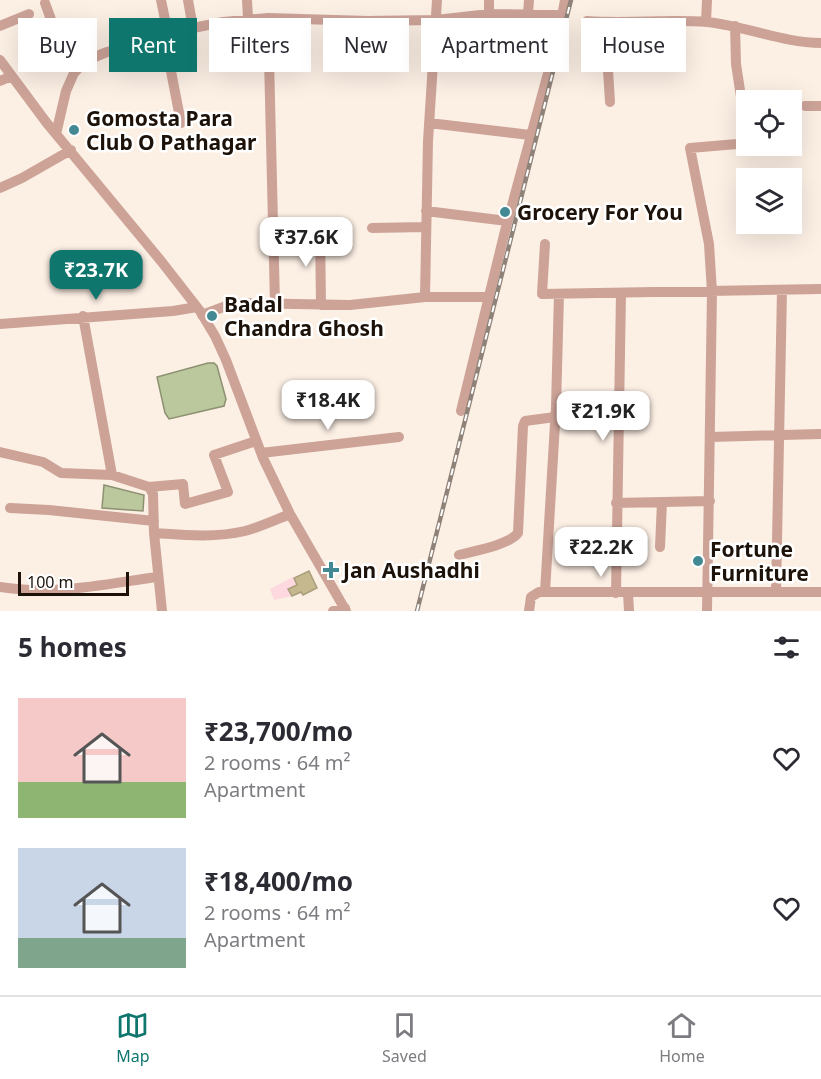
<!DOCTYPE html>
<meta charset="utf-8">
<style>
:root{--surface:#fff;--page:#f2f2f3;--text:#2b2b33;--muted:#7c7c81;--line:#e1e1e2;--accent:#0f766e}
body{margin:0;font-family:"Noto Sans",sans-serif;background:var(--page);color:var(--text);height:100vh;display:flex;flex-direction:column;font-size:22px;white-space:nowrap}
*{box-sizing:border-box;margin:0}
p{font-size:20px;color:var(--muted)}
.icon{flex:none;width:33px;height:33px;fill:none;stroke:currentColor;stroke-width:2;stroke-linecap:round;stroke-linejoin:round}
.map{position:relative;height:611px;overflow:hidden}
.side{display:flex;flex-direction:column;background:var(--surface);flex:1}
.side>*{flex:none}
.top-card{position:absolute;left:18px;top:18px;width:786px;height:54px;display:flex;gap:12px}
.buttons{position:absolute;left:736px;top:90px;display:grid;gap:12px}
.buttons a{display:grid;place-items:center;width:66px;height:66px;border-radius:0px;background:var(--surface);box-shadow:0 6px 24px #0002;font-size:30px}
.scale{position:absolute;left:18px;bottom:15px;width:111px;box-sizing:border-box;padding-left:6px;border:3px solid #1d1209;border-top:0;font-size:16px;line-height:21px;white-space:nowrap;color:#1d1209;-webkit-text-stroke:4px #fff;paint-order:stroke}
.price{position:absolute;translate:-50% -51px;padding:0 14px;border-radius:12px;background:#fff;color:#222;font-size:20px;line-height:39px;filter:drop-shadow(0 2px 3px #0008)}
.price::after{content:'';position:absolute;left:50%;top:36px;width:18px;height:14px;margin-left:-9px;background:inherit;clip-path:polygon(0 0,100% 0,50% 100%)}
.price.current{background:var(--accent);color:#fff}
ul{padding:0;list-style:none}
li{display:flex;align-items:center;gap:18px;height:150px;padding:0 18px}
li span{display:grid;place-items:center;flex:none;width:168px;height:120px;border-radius:0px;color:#555}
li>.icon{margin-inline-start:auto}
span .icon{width:72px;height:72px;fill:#fffc;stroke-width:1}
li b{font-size:26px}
h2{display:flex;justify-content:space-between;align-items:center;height:72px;padding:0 18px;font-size:26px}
.chip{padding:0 21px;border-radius:0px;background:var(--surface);box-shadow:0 6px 24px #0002;font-size:21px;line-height:54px}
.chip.current{background:var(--accent);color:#fff}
.menu{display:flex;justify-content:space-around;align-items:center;height:84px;border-top:2px solid var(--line);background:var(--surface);font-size:16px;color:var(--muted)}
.menu a{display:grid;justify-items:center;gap:3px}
.menu .current{color:var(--accent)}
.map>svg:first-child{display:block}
.green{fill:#fdd9df}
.water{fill:#bbc79d;stroke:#8c9171;stroke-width:1.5}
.building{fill:#c5b88f;stroke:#a99e7b;stroke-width:1.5}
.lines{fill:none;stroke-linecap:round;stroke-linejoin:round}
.minor{stroke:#cda398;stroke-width:10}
.rail-casing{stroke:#8f8379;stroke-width:4.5}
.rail{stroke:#fff;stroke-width:2;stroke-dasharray:7;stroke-linecap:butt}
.poi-dot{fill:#438993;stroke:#fff;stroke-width:2}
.labels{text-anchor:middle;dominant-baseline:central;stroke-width:5;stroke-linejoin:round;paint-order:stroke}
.poi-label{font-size:21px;font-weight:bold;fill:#1d1209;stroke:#fff;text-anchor:start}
</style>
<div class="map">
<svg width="821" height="611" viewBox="0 0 821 611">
<rect width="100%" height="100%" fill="#fcefe4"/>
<!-- green -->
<path class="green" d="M293,577L297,585L288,589L292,596L274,600L270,589Z"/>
<!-- water -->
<path class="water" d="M208,363H214L217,366L226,399L224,406L169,419L165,413L157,377Z
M104,485L144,495L143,511L102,508Z"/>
<!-- building -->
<path class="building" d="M309,571L317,588L303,595L301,592L292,596L288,589L297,585L294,578Z"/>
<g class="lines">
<!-- minor -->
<path class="minor" d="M161,0L168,34
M188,0L193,28
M247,0L248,19
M45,3L65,58L70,62L81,65
M489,14V0
M528,14L529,0
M268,18L275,304
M587,21C627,24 667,19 707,22C745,26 784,43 821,43
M605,22L610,102
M706,22L707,0
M0,26L29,14
M164,35L181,123
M0,60L46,122L161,261L200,311L215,336L226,360L263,458L290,514L346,611
M0,81L12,76
M805,106H821
M429,123L530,135
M56,134L66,91L74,73L85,61L107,52L193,28L223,22L268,18L367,21L436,20L489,14L561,15
M0,188L22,178L71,150
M426,211L507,221
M372,228L426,227
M320,230L321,305
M545,244L542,294L821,289
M425,297L428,141L437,0
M202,315L234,303L350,305L425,297H489
M83,316L112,475
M0,324L173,311L197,307
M461,411L505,231L559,33L565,0
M710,437L821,434
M0,452L43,462L61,473L112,475L149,487L153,494L154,533L162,611
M261,453L399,437
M149,487L183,484L185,504L228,492L214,455L256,441
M616,503L710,501
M10,508L49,510L154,521
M154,533C184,535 215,538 245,531C260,527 275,520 290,514
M660,547L662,502
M459,555C474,551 509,545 518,533L523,426L525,421L555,417
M0,587C53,596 105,584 157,577
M545,592L556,407L559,294
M776,592L782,290
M616,593L621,293
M628,593L629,611
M333,611L345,608
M529,611L531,597L539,592H821
M707,611L712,292L709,244L690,148L737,144L743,141L747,136L736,64L735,26"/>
<defs>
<path id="rail" d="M417,611L571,0"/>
</defs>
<!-- rail casing -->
<use href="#rail" class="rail-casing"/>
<!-- rail -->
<use href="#rail" class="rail"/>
</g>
<!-- markers -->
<g class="poi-dot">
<circle cx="74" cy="130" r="6"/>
<circle cx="505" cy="212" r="6"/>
<circle cx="212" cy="316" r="6"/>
<circle cx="698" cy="561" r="6"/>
<path d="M328 561h6v6h6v6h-6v6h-6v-6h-6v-6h6z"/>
</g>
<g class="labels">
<!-- poi labels -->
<g class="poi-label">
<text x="86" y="118">Gomosta Para<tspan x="86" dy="24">Club O Pathagar</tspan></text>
<text x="517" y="212">Grocery For You</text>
<text x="224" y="304">Badal<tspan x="224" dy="24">Chandra Ghosh</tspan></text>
<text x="710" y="549">Fortune<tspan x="710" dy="24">Furniture</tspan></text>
<text x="343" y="570">Jan Aushadhi</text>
</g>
</g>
</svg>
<div class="buttons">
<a><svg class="icon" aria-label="locate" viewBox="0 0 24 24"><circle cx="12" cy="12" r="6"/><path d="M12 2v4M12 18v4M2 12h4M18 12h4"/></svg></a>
<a><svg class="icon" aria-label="layers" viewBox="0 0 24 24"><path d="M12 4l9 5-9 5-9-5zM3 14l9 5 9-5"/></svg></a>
</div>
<div class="scale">100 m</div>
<b class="price" style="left:306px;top:268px">₹37.6K</b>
<b class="price current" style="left:96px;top:301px">₹23.7K</b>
<b class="price" style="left:328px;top:431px">₹18.4K</b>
<b class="price" style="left:603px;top:442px">₹21.9K</b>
<b class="price" style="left:601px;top:578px">₹22.2K</b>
<div class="top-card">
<a class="chip">Buy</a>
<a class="chip current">Rent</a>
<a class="chip">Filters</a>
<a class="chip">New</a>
<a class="chip">Apartment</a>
<a class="chip">House</a>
</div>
</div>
<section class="side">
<h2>5 homes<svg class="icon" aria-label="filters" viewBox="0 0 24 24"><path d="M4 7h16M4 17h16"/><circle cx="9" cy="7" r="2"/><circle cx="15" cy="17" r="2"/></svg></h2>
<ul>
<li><span style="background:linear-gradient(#f6c9c9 70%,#8fb573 0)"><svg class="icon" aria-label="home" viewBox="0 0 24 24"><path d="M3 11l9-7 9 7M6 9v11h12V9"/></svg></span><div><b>₹23,700/mo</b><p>2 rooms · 64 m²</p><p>Apartment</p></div><svg class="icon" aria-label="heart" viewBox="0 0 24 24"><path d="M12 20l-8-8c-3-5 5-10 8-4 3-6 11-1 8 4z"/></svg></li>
<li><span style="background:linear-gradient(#c9d6e8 75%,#7fa58c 0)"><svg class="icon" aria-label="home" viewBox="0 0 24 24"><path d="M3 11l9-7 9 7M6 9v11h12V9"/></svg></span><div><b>₹18,400/mo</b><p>2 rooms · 64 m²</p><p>Apartment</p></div><svg class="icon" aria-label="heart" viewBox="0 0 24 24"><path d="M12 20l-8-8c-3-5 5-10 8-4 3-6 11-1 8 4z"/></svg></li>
</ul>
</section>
<nav class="menu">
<a class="current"><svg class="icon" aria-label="map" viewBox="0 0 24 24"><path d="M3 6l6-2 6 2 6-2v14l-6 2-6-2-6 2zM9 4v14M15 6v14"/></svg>Map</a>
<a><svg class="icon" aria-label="saved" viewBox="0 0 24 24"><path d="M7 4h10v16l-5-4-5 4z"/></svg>Saved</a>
<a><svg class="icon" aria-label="home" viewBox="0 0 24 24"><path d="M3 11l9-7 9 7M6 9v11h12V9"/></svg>Home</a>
</nav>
